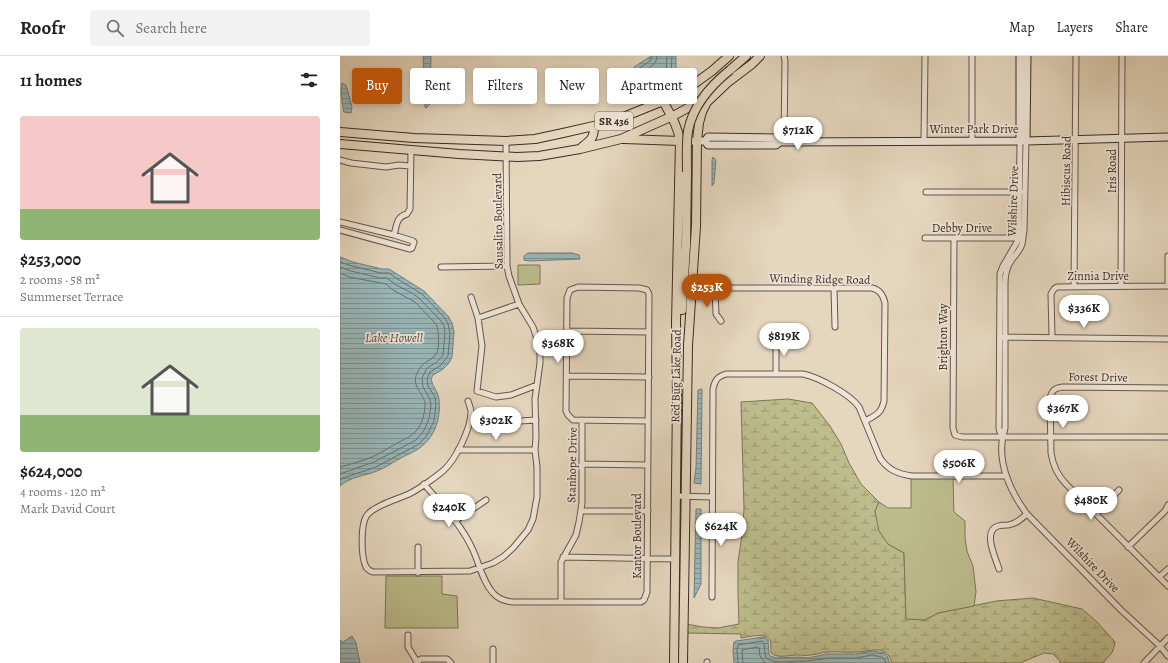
<!DOCTYPE html>
<meta charset="utf-8">
<style>
:root{--surface:#fff;--page:#f2f2f2;--text:#202124;--muted:#757577;--line:#e0e0e0;--accent:#b45309}
body{margin:0;font-family:Alegreya,serif;background:var(--page);color:var(--text);height:100vh;display:flex;flex-direction:column;font-size:15px;white-space:nowrap}
*{box-sizing:border-box;margin:0}
p{font-size:13px;color:var(--muted)}
.icon{flex:none;width:22px;height:22px;fill:none;stroke:currentColor;stroke-width:2;stroke-linecap:round;stroke-linejoin:round}
.map{position:relative;flex:1;overflow:hidden}
.sheet{display:flex;flex-direction:column;background:var(--surface);width:340px}
.sheet>*{flex:none}
.banner{position:absolute;left:12px;top:12px;width:380px;height:36px;display:flex;gap:8px}
.price{position:absolute;translate:-50% -34px;padding:0 9px;border-radius:14px;background:#fff;color:#222;font-size:13px;line-height:26px;filter:drop-shadow(0 1px 2px #0008)}
.price::after{content:'';position:absolute;left:50%;top:24px;width:12px;height:9px;margin-left:-6px;background:inherit;clip-path:polygon(0 0,100% 0,50% 100%)}
.price.active{background:var(--accent);color:#fff}
ul{padding:0;list-style:none}
li{display:grid;align-content:center;gap:8px;height:212px;padding:0 20px}
li+li{border-top:1px solid var(--line)}
li span{display:grid;place-items:center;height:124px;border-radius:4px;color:#555}
li>.icon{margin-inline-start:auto}
span .icon{width:72px;height:72px;fill:#fffc;stroke-width:1}
li b{font-size:17px}
h2{display:flex;justify-content:space-between;align-items:center;height:48px;padding:0 20px;font-size:17px}
.pill{padding:0 14px;border-radius:4px;background:var(--surface);box-shadow:0 2px 6px #0003;font-size:14px;line-height:36px}
.pill.active{background:var(--accent);color:#fff}
header{display:flex;align-items:center;gap:24px;box-sizing:border-box;height:56px;padding:0 20px;background:var(--surface);border-bottom:1px solid var(--line)}
header strong{font-size:19px}
nav{display:flex;gap:22px;margin-inline-start:auto;font-size:14px}
.search{width:280px;height:36px;background:var(--page);display:flex;align-items:center;gap:10px;box-sizing:border-box;padding:0 14px;border-radius:4px;color:var(--muted);font-size:15px}
main{display:flex;flex:1;min-height:0}
.map>svg:first-child{display:block}
.wetland{fill:url(#wetland-marsh);stroke:#7c7458}
.park{fill:#bcbc8c;stroke:#7c7458}
.water{fill:url(#water-rules);stroke:#737f7e}
.lines{fill:none;stroke-linecap:round;stroke-linejoin:round}
.shore{stroke:#6a716f;stroke-width:1}
.street-casing{stroke:#66564b;stroke-width:7}
.secondary-casing{stroke:#3c2b25;stroke-width:9}
.primary-casing{stroke:#3c2b25;stroke-width:10}
.street{stroke:#eee4d5;stroke-width:5}
.secondary{stroke:#eee4d5;stroke-width:7}
.primary{stroke:#e5d6be;stroke-width:8}
.primary-bridge-casing{stroke:#3c2b25;stroke-width:10;stroke-linecap:butt}
.primary-bridge{stroke:#e5d6be;stroke-width:8}
.labels{text-anchor:middle;dominant-baseline:central;stroke-width:3.5;stroke-linejoin:round;paint-order:stroke}
.shield{fill:#eee4d5;stroke:#71625a;stroke-width:1}
.shield-label{font-size:11px;font-weight:bold;fill:#3c2b25}
.street-label{font-size:12px;fill:#3c2b25;stroke:#eee4d5}
.water-label{font-size:13px;font-style:italic;fill:#534e4a;stroke:#eee4d5}
</style>
<header>
<strong>Roofr</strong>
<div class="search"><svg class="icon" aria-label="search" viewBox="0 0 24 24"><circle cx="10" cy="10" r="6"/><path d="M15 15l6 6"/></svg>Search here</div>
<nav><a>Map</a><a>Layers</a><a>Share</a></nav>
</header>
<main>
<section class="sheet">
<h2>11 homes<svg class="icon" aria-label="filters" viewBox="0 0 24 24"><path d="M4 7h16M4 17h16"/><circle cx="9" cy="7" r="2"/><circle cx="15" cy="17" r="2"/></svg></h2>
<ul>
<li><span style="background:linear-gradient(#f6c9c9 75%,#8fb573 0)"><svg class="icon" aria-label="home" viewBox="0 0 24 24"><path d="M3 11l9-7 9 7M6 9v11h12V9"/></svg></span><div><b>$253,000</b><p>2 rooms · 58 m²</p><p>Summerset Terrace</p></div></li>
<li><span style="background:linear-gradient(#dfe7d0 70%,#8fb573 0)"><svg class="icon" aria-label="home" viewBox="0 0 24 24"><path d="M3 11l9-7 9 7M6 9v11h12V9"/></svg></span><div><b>$624,000</b><p>4 rooms · 120 m²</p><p>Mark David Court</p></div></li>
</ul>
</section>
<div class="map">
<svg width="828" height="607" viewBox="0 0 828 607">
<defs>
<pattern id="wetland-marsh" width="20" height="14" patternUnits="userSpaceOnUse"><rect width="20" height="14" fill="#bcbc8c"/><path d="M1 5h8M5 5V1M11 12h8M15 12V8" fill="none" stroke="#9a9972"/></pattern>
<pattern id="water-rules" width="6" height="5" patternUnits="userSpaceOnUse"><rect width="6" height="5" fill="#98b7b9"/><path d="M0 2.5h6" fill="none" stroke="#7d9596"/></pattern>
</defs>
<rect width="100%" height="100%" fill="#e5d6be"/>
<filter id="stains"><feTurbulence type="fractalNoise" baseFrequency=".005" numOctaves="4"/><feColorMatrix values="0 0 0 0 .2 0 0 0 0 .09 0 0 0 0 .02 0 0 0 .5 -.17"/></filter>
<radialGradient id="worn" r=".72"><stop offset=".6" stop-color="#630" stop-opacity="0"/><stop offset="1" stop-color="#630" stop-opacity=".3"/></radialGradient>
<!-- wetland -->
<path class="wetland" d="M448,343L472,347L490,370L501,388L509,407L521,428L539,446L535,455L548,488L564,497L566,562L585,564L598,557L656,545L693,542L742,553L756,565L775,586C773,599 770,598 763,607H720V605L713,598L704,597L680,607H552C546,587 531,596 516,596C507,597 497,595 488,596C482,596 476,599 470,599C466,600 462,599 458,599C449,599 438,603 431,597C431,593 431,587 430,584C426,576 408,581 401,582V578L346,577V568L363,571L378,572L399,568L398,537V506L402,479L404,453L401,346Z"/>
<!-- park -->
<path class="park" d="M178,209H200V228L178,229Z
M571,422H613L614,456L625,465V482L627,495L633,510L636,536L634,550L598,557L585,564L566,563L564,497L548,488L539,475L535,455L539,446L548,452H571Z
M46,520H102V538L117,540L118,572H45Z"/>
<!-- water -->
<path class="water" d="M83,0H91L90,48L86,52L85,51C85,34 84,17 83,0Z
M311,0H336V20L294,41V11Z
M2,27L6,29L12,51L11,57L4,56C2,47 0,35 2,27Z
M373,101L376,104L374,127L372,130V104Z
M188,197H232L239,199L240,203L189,205L184,204V200Z
M0,201L13,206L42,213H49L84,235L108,260L112,267L114,276L112,301L109,307L102,314L93,319L91,323C92,330 98,335 99,343C101,360 96,379 82,390C77,395 68,398 61,402C53,406 45,412 37,415C25,420 9,421 0,430Z
M362,333L361,428L354,427L356,412L358,334Z
M356,453H361V528L354,542Z
M12,580L16,587L20,607H0V584L3,586Z
M424,581L428,584L429,598L430,600L437,602L459,601L468,602L487,598H516L532,595L544,597L547,600L550,607H394L393,594L394,586L396,585Z"/>
<g class="lines">
<!-- shore -->
<path class="shore" d="M312,0L310,5L298,13V31L299,33L331,18L332,0
M317,0C317,9 309,11 303,16V23L304,25L326,15L327,0
M0,206L12,210L41,217H49L59,224L82,238L105,262L108,268L110,277L108,300L100,310L90,316L87,323L88,330L95,341L96,349L94,365L87,379L79,388L36,411L3,422L0,424
M0,211L11,215L40,222H47L56,229L72,237L79,242L101,265L104,270L105,277L103,299L97,306L87,312L82,322L83,331L90,343L91,350L89,363L83,376L76,384L34,406L0,418
M0,217L9,221L46,228L53,234L75,246L96,268C99,274 100,293 96,298C91,306 83,304 77,317C71,331 84,337 85,348C85,357 82,368 77,374C72,380 65,383 59,386C50,391 41,397 32,401C22,405 11,408 0,411
M398,607L397,594L398,589L422,585L424,587L425,598L426,602L432,605L441,606L459,605H468L488,602H516L532,599L542,601L544,603L546,607
M403,607L402,594L417,591L419,592L420,600L425,607"/>
<defs>
<path id="street" d="M444,0L445,5L444,86
M584,85L585,0
M632,85V0
M686,85L684,175C683,179 683,184 682,188C680,195 675,199 671,205C667,211 665,219 665,227V372C655,402 669,434 687,458L781,554L820,590L828,600
M0,104L11,107L46,111L59,109L70,110
M586,136H681
M0,166L54,179C57,169 56,161 67,158L70,153L71,95
M0,174L70,193L72,192L74,186L73,185L54,179
M585,182H680
M614,182L613,372L615,379L622,381H828
M101,211L167,210
M734,230L736,0
M781,230L782,0
M828,230V200
M351,232H532C540,234 543,239 545,247L544,345C541,358 536,359 525,365
M494,232L495,271
M375,233L376,258L381,265
M131,241L138,262L142,290L137,335L156,341L171,339L197,329
M138,262L179,248
M227,275L309,276
M663,281L828,283
M712,281L711,238L714,233L717,231L828,230
M436,284V318
M227,320L309,321
M828,332L723,331C715,332 712,334 710,342L711,397C713,410 717,419 726,428L828,530
M128,345C129,348 131,353 131,356C131,372 116,403 104,414C96,421 79,433 69,438C58,443 36,449 28,458C20,466 21,501 26,511C28,514 30,515 33,516L130,515L153,507L163,501L173,492L188,474L193,463L197,441V411L195,394L196,381L195,343L200,307V295L197,283L193,271L179,248L169,220L167,210L166,85
M180,365L196,364
M662,381L659,373L660,227V218L663,210L677,186L679,174L680,85
M118,394H195
M242,408L308,409
M84,428C101,448 121,468 132,492C139,506 142,525 153,537C158,543 165,545 172,546H301L304,544L307,536L309,238L307,234L299,232L238,231L230,234L227,242L226,355L228,359L233,364L308,365
M336,440L372,441
M241,455H308
M756,458L779,434
M115,465L146,444
M78,491V517
M788,491L825,455L828,449
M223,501L336,503
M659,513C656,503 642,475 658,470C661,469 664,469 668,469C676,468 681,463 687,458
M819,521L828,513
M372,541L373,333C375,324 377,321 386,318H463C478,321 510,338 519,351L540,402C548,414 558,418 572,420H666
M221,545V506L236,479L239,466L242,447V364
M68,579V591L77,606
M153,593V607
M78,607L77,606L81,603H107L111,607
M367,607V606
M804,607L828,582"/>
<path id="secondary" d="M341,85H365L368,81L436,82L440,86
M365,85L368,89H436L440,86L686,85L828,81
M680,85V0
M686,85L687,0"/>
<path id="primary" d="M390,14L406,0
M383,30L412,8L420,0
M323,45C330,58 338,70 340,85L336,267L337,341L334,607
M0,76L74,82L166,85L195,83L223,77L271,66L323,45L354,28L372,15L389,0
M284,83L340,85
M0,88L119,98L177,101L199,100L240,93L281,83L335,59L362,44
M242,91C251,84 254,82 254,71
M342,254L346,189L347,116
M343,607L348,290L356,170L357,85L359,67L362,56L367,46L387,27"/>
</defs>
<!-- street casing -->
<use href="#street" class="street-casing"/>
<!-- secondary casing -->
<use href="#secondary" class="secondary-casing"/>
<!-- primary casing -->
<use href="#primary" class="primary-casing"/>
<!-- street -->
<use href="#street" class="street"/>
<!-- secondary -->
<use href="#secondary" class="secondary"/>
<!-- primary -->
<use href="#primary" class="primary"/>
<defs>
<path id="primary-bridge" d="M347,116C347,102 346,88 348,75C353,49 370,30 390,14"/>
</defs>
<!-- primary-bridge casing -->
<use href="#primary-bridge" class="primary-bridge-casing"/>
<!-- primary-bridge -->
<use href="#primary-bridge" class="primary-bridge"/>
</g>
<g class="labels">
<!-- shield labels -->
<rect class="shield" x="255" y="56" width="38" height="18" rx="3"/>
<g class="shield-label">
<text x="274" y="65">SR 436</text>
</g>
<!-- street labels -->
<g class="street-label">
<text x="634" y="73">Winter Park Drive</text>
<text transform="translate(726 115) rotate(-89)">Hibiscus Road</text>
<text transform="translate(772 115) rotate(-90)">Iris Road</text>
<text transform="translate(673 145) rotate(-88)">Wilshire Drive</text>
<text transform="translate(158 165) rotate(-91)">Sausalito Boulevard</text>
<text x="622" y="172">Debby Drive</text>
<text x="758" y="220">Zinnia Drive</text>
<text transform="translate(480 223) rotate(1)">Winding Ridge Road</text>
<text transform="translate(603 281) rotate(-90)">Brighton Way</text>
<text transform="translate(336 320) rotate(-89)">Red Bug Lake Road</text>
<text transform="translate(758 321) rotate(1)">Forest Drive</text>
<text transform="translate(232 409) rotate(-89)">Stanhope Drive</text>
<text transform="translate(297 480) rotate(-90)">Kantor Boulevard</text>
<text transform="translate(753 509) rotate(46)">Wilshire Drive</text>
</g>
<!-- water labels -->
<g class="water-label">
<text x="54" y="281">Lake Howell</text>
</g>
</g>
<rect width="100%" height="100%" filter="url(#stains)"/>
<rect width="100%" height="100%" fill="url(#worn)"/>
</svg>
<b class="price" style="left:458px;top:95px">$712K</b>
<b class="price active" style="left:367px;top:252px">$253K</b>
<b class="price" style="left:744px;top:273px">$336K</b>
<b class="price" style="left:444px;top:301px">$819K</b>
<b class="price" style="left:218px;top:308px">$368K</b>
<b class="price" style="left:723px;top:373px">$367K</b>
<b class="price" style="left:156px;top:385px">$302K</b>
<b class="price" style="left:619px;top:428px">$506K</b>
<b class="price" style="left:751px;top:465px">$480K</b>
<b class="price" style="left:109px;top:472px">$240K</b>
<b class="price" style="left:381px;top:491px">$624K</b>
<div class="banner">
<a class="pill active">Buy</a>
<a class="pill">Rent</a>
<a class="pill">Filters</a>
<a class="pill">New</a>
<a class="pill">Apartment</a>
</div>
</div>
</main>
